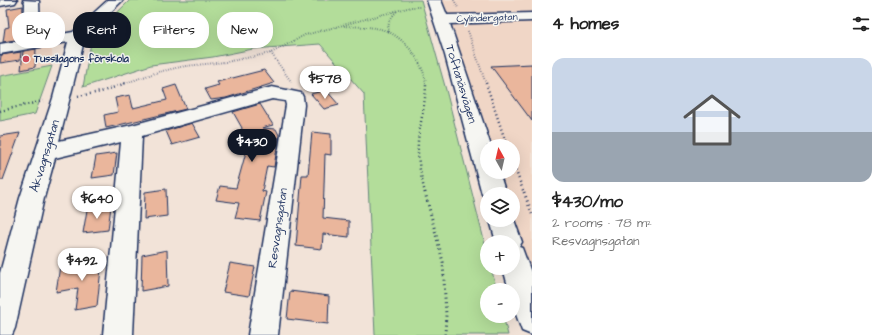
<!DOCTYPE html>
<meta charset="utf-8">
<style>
:root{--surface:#fff;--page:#f6f6f6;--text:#222;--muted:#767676;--accent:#111827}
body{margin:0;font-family:"Architects Daughter",sans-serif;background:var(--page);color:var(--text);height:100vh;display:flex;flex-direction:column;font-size:15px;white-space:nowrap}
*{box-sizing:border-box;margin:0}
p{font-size:13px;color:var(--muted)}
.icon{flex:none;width:22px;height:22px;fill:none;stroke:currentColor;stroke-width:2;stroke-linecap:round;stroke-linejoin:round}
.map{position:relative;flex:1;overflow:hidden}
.side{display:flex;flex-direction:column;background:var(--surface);width:360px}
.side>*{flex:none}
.top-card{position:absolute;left:12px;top:12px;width:380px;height:36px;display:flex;gap:8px}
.needle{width:26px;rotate:352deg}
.buttons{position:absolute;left:480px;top:139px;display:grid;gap:8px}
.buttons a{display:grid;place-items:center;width:40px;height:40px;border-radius:50%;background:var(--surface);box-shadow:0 4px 16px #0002;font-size:20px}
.price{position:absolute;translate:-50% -34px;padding:0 9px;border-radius:14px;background:#fff;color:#222;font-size:13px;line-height:26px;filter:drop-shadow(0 1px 2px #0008)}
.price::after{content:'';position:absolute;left:50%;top:24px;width:12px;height:9px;margin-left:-6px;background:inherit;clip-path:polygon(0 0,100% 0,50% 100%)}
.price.active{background:var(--accent);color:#fff}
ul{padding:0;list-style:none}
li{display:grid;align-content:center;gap:8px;height:212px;padding:0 20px}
li span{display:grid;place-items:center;height:124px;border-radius:12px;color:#555}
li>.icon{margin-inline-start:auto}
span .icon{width:72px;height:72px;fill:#fffc;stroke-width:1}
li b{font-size:17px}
h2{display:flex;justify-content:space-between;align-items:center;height:48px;padding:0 20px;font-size:17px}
.chip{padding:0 14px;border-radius:16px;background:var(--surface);box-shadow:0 4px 16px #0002;font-size:14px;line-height:36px}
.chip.active{background:var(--accent);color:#fff}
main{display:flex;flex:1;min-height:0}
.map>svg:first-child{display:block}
.built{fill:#f0d6c6}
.green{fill:#b3dd9a;stroke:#67867c}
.building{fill:#eab69c;stroke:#1b2f5e}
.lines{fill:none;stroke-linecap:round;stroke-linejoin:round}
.minor-casing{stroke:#1b2f5e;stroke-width:3}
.path-far2{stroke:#1b2f5e;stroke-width:2;stroke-dasharray:0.5 2;stroke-linecap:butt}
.path-far1{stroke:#1b2f5e;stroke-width:2.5;stroke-dasharray:1 3;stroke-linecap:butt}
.path{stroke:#1b2f5e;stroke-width:3;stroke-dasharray:1 3.5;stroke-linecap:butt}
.minor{fill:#f6f6f2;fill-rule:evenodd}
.poi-dot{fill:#d1495b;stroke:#f6f6f2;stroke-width:1.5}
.labels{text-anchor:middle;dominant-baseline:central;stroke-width:3;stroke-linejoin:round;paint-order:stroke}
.far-street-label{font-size:10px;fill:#1b2f5e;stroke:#f6f6f2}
.far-poi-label{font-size:10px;font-weight:bold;fill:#1b2f5e;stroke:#f6f6f2;text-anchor:start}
.street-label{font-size:12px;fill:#1b2f5e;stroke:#f6f6f2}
</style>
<main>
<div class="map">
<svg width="532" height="335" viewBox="0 0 532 335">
<rect width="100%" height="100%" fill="#f2e3d8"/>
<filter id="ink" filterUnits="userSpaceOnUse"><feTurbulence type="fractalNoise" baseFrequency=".025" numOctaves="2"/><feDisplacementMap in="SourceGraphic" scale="8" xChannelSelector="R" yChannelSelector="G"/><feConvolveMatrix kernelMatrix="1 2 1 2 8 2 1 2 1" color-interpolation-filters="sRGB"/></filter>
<g filter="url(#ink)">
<!-- built -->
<path class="built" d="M441,0H532V287L512,220H513V194H504L497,172H513V146H489L453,30Z
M52,42V66L0,76V52Z"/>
<!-- green -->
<path class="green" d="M130,0H421L446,90L487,252V268H491L497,290H487V316H503L508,335H375L364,94L320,44L253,49L213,57L151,65L83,87L92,37Z
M52,66L35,114L0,121V76Z"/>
<!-- building -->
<path class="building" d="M23,6L21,39L3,42L5,28L9,27L7,9Z
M36,49L35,67L21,70L23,51Z
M21,52L20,60L0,63L1,55Z
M532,64V121L491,66Z
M264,70L274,83L226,98L211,100L205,89L219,85L217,82Z
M176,85L186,109L106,128L104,115L118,112L115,98L130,95L133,108L167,100L163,89Z
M326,90L339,105L324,109L311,94Z
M260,104L273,125L262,128L276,129L279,135L274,167L267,166L262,191L266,192L260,221L235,218L239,203L216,200L220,186L236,188L246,152L235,151L242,128L233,112Z
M192,123L200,137L172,145L166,131Z
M312,132L331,134V155L325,154L323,218L349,221V237L323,234L322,249L296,246L302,175H308Z
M20,133L3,180H0V136Z
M117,153L114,175L92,178L96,156Z
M166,189L167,216L144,219L145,192Z
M111,206L108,230L83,233L87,210Z
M167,250L168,286L141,291L142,255Z
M102,259L97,306L75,310L78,288L56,292L60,266Z
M230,263L255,267L249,296L223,292Z
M290,291L329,296L328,324L287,319Z"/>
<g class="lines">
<defs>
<path id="minor" d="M0,0H17L15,3L0,6Z
M23,0L39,1L40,38L73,32L108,0H123L85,37L59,141L132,125L272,87L301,93L303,97L304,105L278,335H248L286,105L285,101L272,99L142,136L133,335H103L121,142L55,158L44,198L15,328L12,335H0V273L20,198L53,98L68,42L0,54V44L24,40L25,3Z
M427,0H441L447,15L532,13V21L450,24L491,146H487V172H499L506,194H487V201L482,194L445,55Z
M513,217L522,242L519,247L522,248L532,275V335L522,331L513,306V290H509L503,268H513V242H496L490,220H513Z"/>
</defs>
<!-- minor casing -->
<use href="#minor" class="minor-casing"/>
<!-- path-far2 -->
<path class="path-far2" d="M454,0L458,8
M344,26C357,27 371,26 384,30C405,37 424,63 426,84
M468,31L486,84
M389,32C387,22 391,17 398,10
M271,53L292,83
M123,84L158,72L185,66L226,62L271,53L305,35L411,7H421"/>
<!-- path-far1 -->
<path class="path-far1" d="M486,83L507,146
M78,96L101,92L126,83
M0,111L43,101
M513,163L524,193
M425,193C421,176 417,159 418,141C420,122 426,103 426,83"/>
<!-- path -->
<path class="path" d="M425,192L443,262L446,315L445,335
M524,192L532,214"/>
<!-- minor -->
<use href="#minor" class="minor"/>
</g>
</g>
<!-- markers -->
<circle class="poi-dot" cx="26" cy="59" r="4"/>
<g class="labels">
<!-- far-street labels -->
<g class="far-street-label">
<text transform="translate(487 18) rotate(-2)">Cylindergatan</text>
</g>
<!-- far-poi labels -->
<g class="far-poi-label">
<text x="34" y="59">Tussilagons förskola</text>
</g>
<!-- street labels -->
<g class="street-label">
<text transform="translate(461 84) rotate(73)">Toftanäsvägen</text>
<text transform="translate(45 156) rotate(-73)">Åkvagnsgatan</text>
<text transform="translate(278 228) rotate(-82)">Resvagnsgatan</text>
</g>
</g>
</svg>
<div class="buttons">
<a><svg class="needle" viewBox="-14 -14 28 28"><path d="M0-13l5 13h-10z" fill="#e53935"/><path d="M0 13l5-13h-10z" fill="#767676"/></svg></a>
<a><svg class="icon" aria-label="layers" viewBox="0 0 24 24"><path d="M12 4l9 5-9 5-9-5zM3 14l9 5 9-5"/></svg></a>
<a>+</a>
<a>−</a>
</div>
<b class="price" style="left:325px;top:100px">$578</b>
<b class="price active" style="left:252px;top:163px">$430</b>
<b class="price" style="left:97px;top:220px">$640</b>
<b class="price" style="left:82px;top:282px">$492</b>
<div class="top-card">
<a class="chip">Buy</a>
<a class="chip active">Rent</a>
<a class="chip">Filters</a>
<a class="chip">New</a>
</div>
</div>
<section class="side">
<h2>4 homes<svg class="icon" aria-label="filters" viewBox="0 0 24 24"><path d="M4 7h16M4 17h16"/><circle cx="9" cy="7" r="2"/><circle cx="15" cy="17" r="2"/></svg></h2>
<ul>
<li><span style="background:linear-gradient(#c9d6e8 60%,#9aa5b1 0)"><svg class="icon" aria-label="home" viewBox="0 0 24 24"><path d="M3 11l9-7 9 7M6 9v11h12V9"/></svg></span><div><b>$430/mo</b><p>2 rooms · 78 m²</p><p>Resvagnsgatan</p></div></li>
</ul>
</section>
</main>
